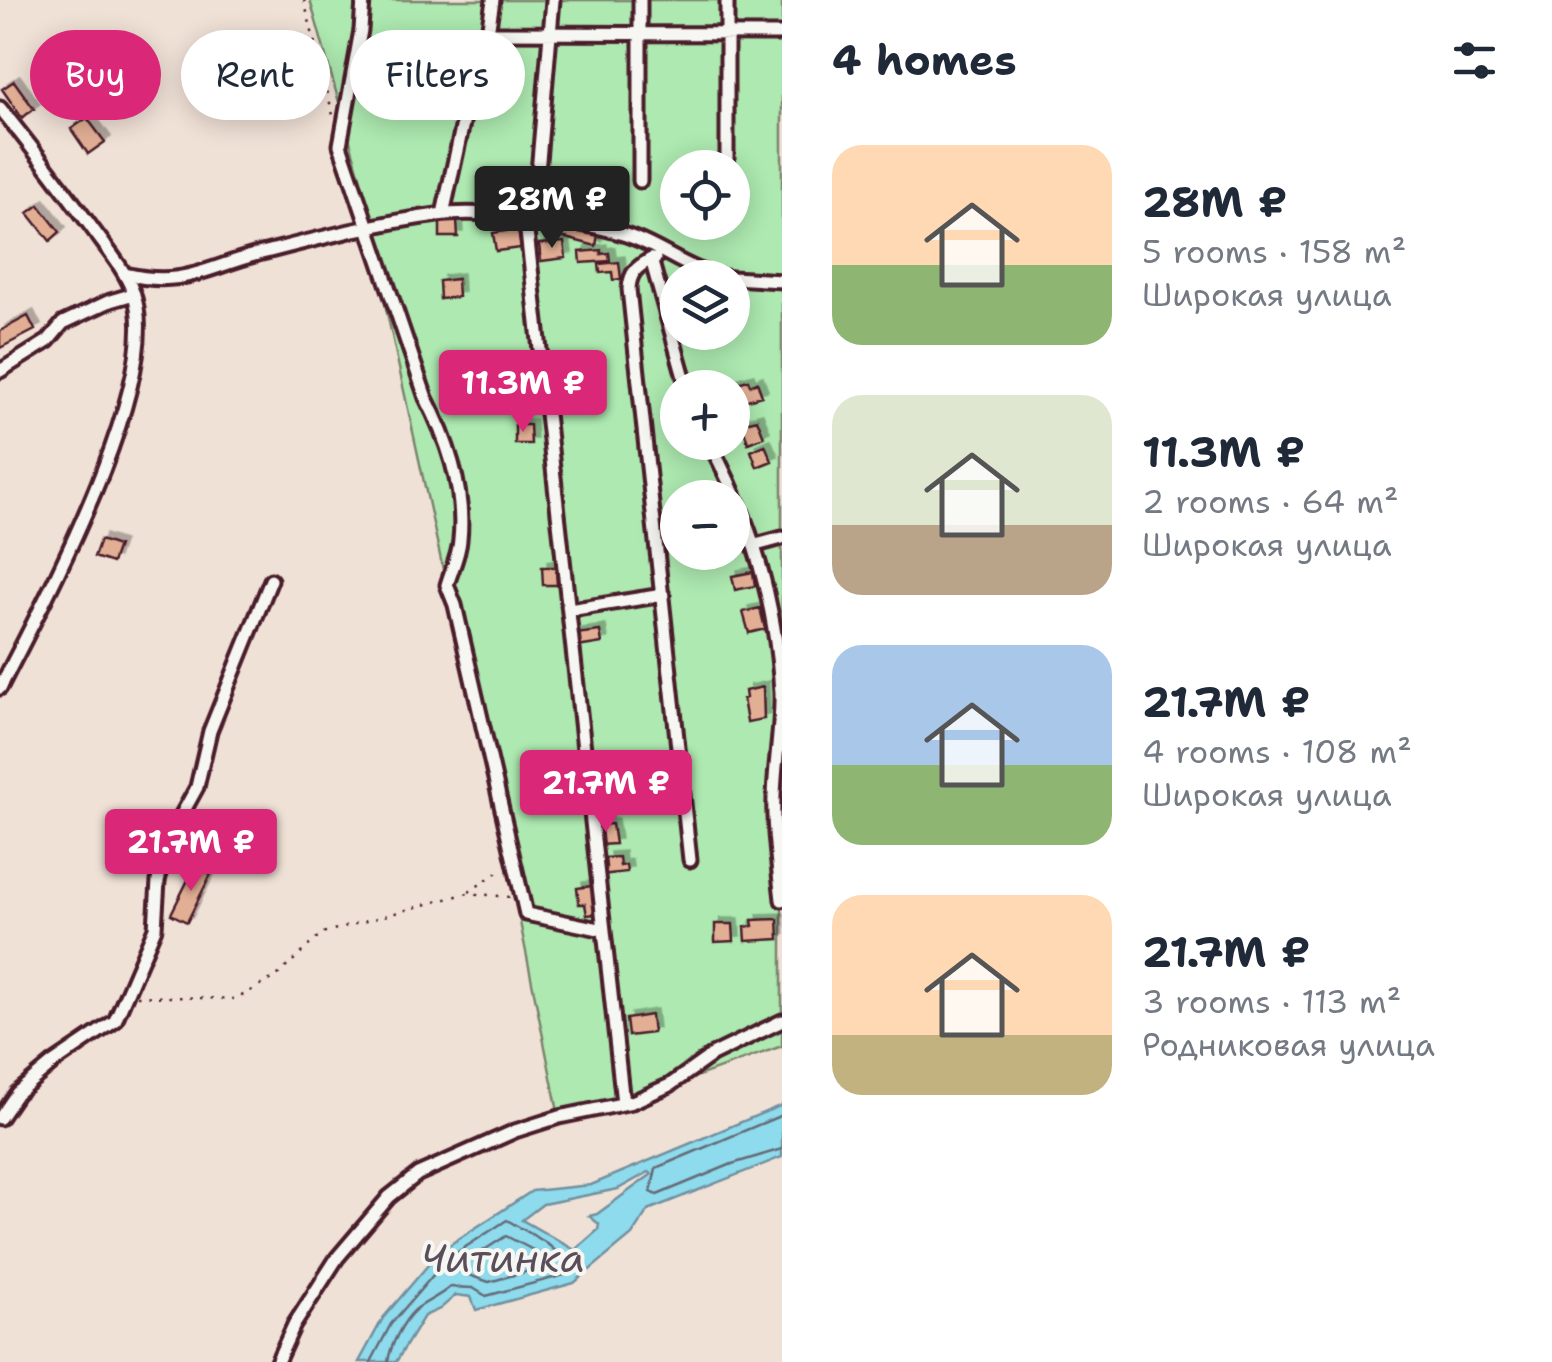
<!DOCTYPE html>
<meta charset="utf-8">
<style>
:root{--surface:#fff;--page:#f6f6f7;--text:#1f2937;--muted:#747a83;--accent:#db2777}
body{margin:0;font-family:"Shantell Sans",sans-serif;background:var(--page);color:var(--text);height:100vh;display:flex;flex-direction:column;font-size:38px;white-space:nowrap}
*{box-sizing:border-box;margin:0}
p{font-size:32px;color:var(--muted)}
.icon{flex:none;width:55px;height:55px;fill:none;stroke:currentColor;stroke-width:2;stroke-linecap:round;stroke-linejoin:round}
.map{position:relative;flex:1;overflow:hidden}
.details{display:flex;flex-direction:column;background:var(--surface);width:770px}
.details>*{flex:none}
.banner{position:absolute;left:30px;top:30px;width:600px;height:90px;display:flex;gap:20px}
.buttons{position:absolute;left:660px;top:150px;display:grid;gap:20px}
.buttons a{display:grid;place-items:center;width:90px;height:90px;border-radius:50%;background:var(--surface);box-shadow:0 5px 25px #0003;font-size:50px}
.price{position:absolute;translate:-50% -85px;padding:0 22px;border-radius:10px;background:var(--accent);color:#fff;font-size:32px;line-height:65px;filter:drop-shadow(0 2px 5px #0008)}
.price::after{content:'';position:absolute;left:50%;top:60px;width:30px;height:22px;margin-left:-15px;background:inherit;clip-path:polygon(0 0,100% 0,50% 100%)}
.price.current{background:#222;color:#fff}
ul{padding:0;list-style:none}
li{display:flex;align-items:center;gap:30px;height:250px;padding:0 50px}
li span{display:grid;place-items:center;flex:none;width:280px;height:200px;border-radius:30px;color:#555}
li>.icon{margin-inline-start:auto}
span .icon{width:120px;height:120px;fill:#fffc;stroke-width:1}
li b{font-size:42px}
h2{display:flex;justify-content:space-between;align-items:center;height:120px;padding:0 50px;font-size:42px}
.chip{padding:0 35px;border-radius:45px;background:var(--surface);box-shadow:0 5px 25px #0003;font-size:35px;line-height:90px}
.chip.current{background:var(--accent);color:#fff}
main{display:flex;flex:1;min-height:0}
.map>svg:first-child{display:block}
.green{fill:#ade9b0;stroke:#7c846e;stroke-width:2.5;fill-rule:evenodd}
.water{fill:#8ddbec;stroke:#72909f;stroke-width:2.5;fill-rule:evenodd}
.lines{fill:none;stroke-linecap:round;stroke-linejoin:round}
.shore{stroke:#656a78;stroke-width:2.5}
.building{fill:#e2af95;stroke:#4a1f2b;stroke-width:2.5;filter:url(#shadow)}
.minor-casing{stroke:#4a1f2b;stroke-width:19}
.path{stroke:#4a1f2b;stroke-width:2.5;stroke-dasharray:2.5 8;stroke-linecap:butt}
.minor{stroke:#f6f6f2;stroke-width:11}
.labels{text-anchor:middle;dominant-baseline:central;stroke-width:8;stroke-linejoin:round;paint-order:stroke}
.water-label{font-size:40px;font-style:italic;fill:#5b4e5b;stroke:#f6f6f2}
</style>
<main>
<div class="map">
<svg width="782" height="1362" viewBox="0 0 782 1362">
<defs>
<filter id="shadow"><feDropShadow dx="5.5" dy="-5.5" stdDeviation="0" flood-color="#0004"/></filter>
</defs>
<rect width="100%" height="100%" fill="#f0e1d6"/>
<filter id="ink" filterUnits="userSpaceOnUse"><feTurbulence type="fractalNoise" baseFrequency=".01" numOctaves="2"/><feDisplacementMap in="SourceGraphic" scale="20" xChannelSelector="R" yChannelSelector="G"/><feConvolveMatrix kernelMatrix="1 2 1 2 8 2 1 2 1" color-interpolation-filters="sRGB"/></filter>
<g filter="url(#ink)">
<!-- green -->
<path class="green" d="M310,0H782V1046L623,1103L559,1117L520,922L368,226L372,225L365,194ZM678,168H732V222H678ZM678,278H732V332H678ZM678,388H732V442H678ZM678,498H732V552H678Z"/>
<!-- water -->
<path class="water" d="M782,1105V1157L648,1210L632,1235L574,1283L476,1310L471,1297L456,1295L440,1309L424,1316L396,1362H359L383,1318L440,1251L532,1191L591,1185ZM649,1172L652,1174L597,1214L589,1216L599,1224L598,1230L575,1250L522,1220L543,1204L618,1189Z"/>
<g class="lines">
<!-- shore -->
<path class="shore" d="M782,1115L656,1168L651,1192L657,1195L732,1164L782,1149
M506,1236L537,1252L546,1260V1266L489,1282L460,1272L461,1265Z
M371,1362L391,1324L447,1259L507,1220L545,1242L558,1253L577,1262V1267L568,1274L486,1296L473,1288L450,1287C440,1296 423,1303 415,1310C403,1321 390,1346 388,1362"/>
</g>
<!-- building -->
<path class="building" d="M14,81L34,109L22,118L2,89Z
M87,118L105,142L88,154L71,129Z
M39,205L60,232L50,241L28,213Z
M440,221H457L458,237H440Z
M564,225L599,228L596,246L562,237Z
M518,229L521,248L496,251L493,233Z
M564,242L566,258L541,261L539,244Z
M601,250V254L609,253L610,261L581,263L580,252Z
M619,262L621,279L613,280L612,272L600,273L599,264Z
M457,279L458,297L440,299L439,281Z
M28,316L35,330L0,348V331Z
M748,380L750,385L757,382L762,396L733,404L732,388L727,386Z
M757,419L764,437L748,443L742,423Z
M515,425H530L531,444H515Z
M765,445L772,461L757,467L751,451Z
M100,540L118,546L112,563L94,557Z
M542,567H556L557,585H543Z
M753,572L755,586L735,590L732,576Z
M760,608L765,629L749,633L743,612Z
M600,631L602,643L577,647L575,634Z
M763,687L764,719L747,722L743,699L746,698L745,691Z
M612,824L615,844L599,845L597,825Z
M619,857L620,866L626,865L627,872L600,875L599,868L606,867L605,858Z
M195,866L211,874L187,922L171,914Z
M592,886L595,914L587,915L585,904H579L577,888Z
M778,919L779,939L746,941L745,927L753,926L752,920Z
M715,924H733L734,941L715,942Z
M651,1015L653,1033L628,1036L626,1019Z"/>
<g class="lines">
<defs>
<path id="minor" d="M363,0L361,30L340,145L426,398C448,441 465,492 460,540C459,555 451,571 447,585L455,605L526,914L604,930
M553,0L534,218L527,232L623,1103
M727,0V168
M488,33L493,0
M0,108C32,147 62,187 92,228C107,249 124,268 133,292C166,379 42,605 0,688
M640,181V0
M443,214L478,55L488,33L782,34
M651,259C637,267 630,272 629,289L690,860
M655,259H651L687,388
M125,274C183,288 205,268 258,254C317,239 376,223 437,215C483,209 592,221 634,238C670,252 692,274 732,278
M732,278L782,281
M0,371L48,341L63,323L110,301L134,294
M709,442C752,522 776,602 781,693C782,734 772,775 774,816C775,844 779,872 782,900
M756,545L782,538
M569,610L663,595
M0,1118L17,1093L53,1063L115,1021L155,928L158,881L170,836L197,787L210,731L271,580
M277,1362L294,1325L337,1258L389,1197L418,1174L515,1131L559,1117L632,1102L670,1085L712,1055L782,1021"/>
</defs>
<!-- minor casing -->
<use href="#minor" class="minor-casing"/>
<!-- path -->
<path class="path" d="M304,0L333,115
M469,892L503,868
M137,996L236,999L277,976L322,933L468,893L511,897"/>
<!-- minor -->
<use href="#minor" class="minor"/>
</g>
</g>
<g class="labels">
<!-- water labels -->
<g class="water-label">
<text x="503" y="1258">Читинка</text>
</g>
</g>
</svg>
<div class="buttons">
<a><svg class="icon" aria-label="locate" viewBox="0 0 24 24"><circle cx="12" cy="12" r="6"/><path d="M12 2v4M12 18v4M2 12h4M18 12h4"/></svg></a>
<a><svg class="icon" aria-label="layers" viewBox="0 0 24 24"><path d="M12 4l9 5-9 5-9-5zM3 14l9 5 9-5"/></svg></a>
<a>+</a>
<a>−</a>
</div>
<b class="price current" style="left:552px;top:251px">28M ₽</b>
<b class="price" style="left:523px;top:435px">11.3M ₽</b>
<b class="price" style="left:606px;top:835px">21.7M ₽</b>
<b class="price" style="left:191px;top:894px">21.7M ₽</b>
<div class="banner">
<a class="chip current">Buy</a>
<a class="chip">Rent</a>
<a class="chip">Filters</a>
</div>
</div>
<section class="details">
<h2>4 homes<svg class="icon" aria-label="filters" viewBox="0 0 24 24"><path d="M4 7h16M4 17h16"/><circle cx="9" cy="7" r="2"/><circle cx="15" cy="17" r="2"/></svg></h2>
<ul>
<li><span style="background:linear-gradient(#ffd9b3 60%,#8fb573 0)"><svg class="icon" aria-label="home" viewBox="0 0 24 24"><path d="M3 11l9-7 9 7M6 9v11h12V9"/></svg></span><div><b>28M ₽</b><p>5 rooms · 158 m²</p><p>Широкая улица</p></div></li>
<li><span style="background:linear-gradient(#dfe7d0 65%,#b9a48a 0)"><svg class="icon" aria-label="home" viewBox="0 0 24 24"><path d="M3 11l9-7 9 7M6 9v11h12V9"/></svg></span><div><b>11.3M ₽</b><p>2 rooms · 64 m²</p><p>Широкая улица</p></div></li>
<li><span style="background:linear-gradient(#a9c7e8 60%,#8fb573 0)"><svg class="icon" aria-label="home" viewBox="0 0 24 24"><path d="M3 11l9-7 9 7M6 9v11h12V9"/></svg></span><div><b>21.7M ₽</b><p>4 rooms · 108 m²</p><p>Широкая улица</p></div></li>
<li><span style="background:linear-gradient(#ffd9b3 70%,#c2b280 0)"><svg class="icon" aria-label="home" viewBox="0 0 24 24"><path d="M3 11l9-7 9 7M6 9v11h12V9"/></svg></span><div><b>21.7M ₽</b><p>3 rooms · 113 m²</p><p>Родниковая улица</p></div></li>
</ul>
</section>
</main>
